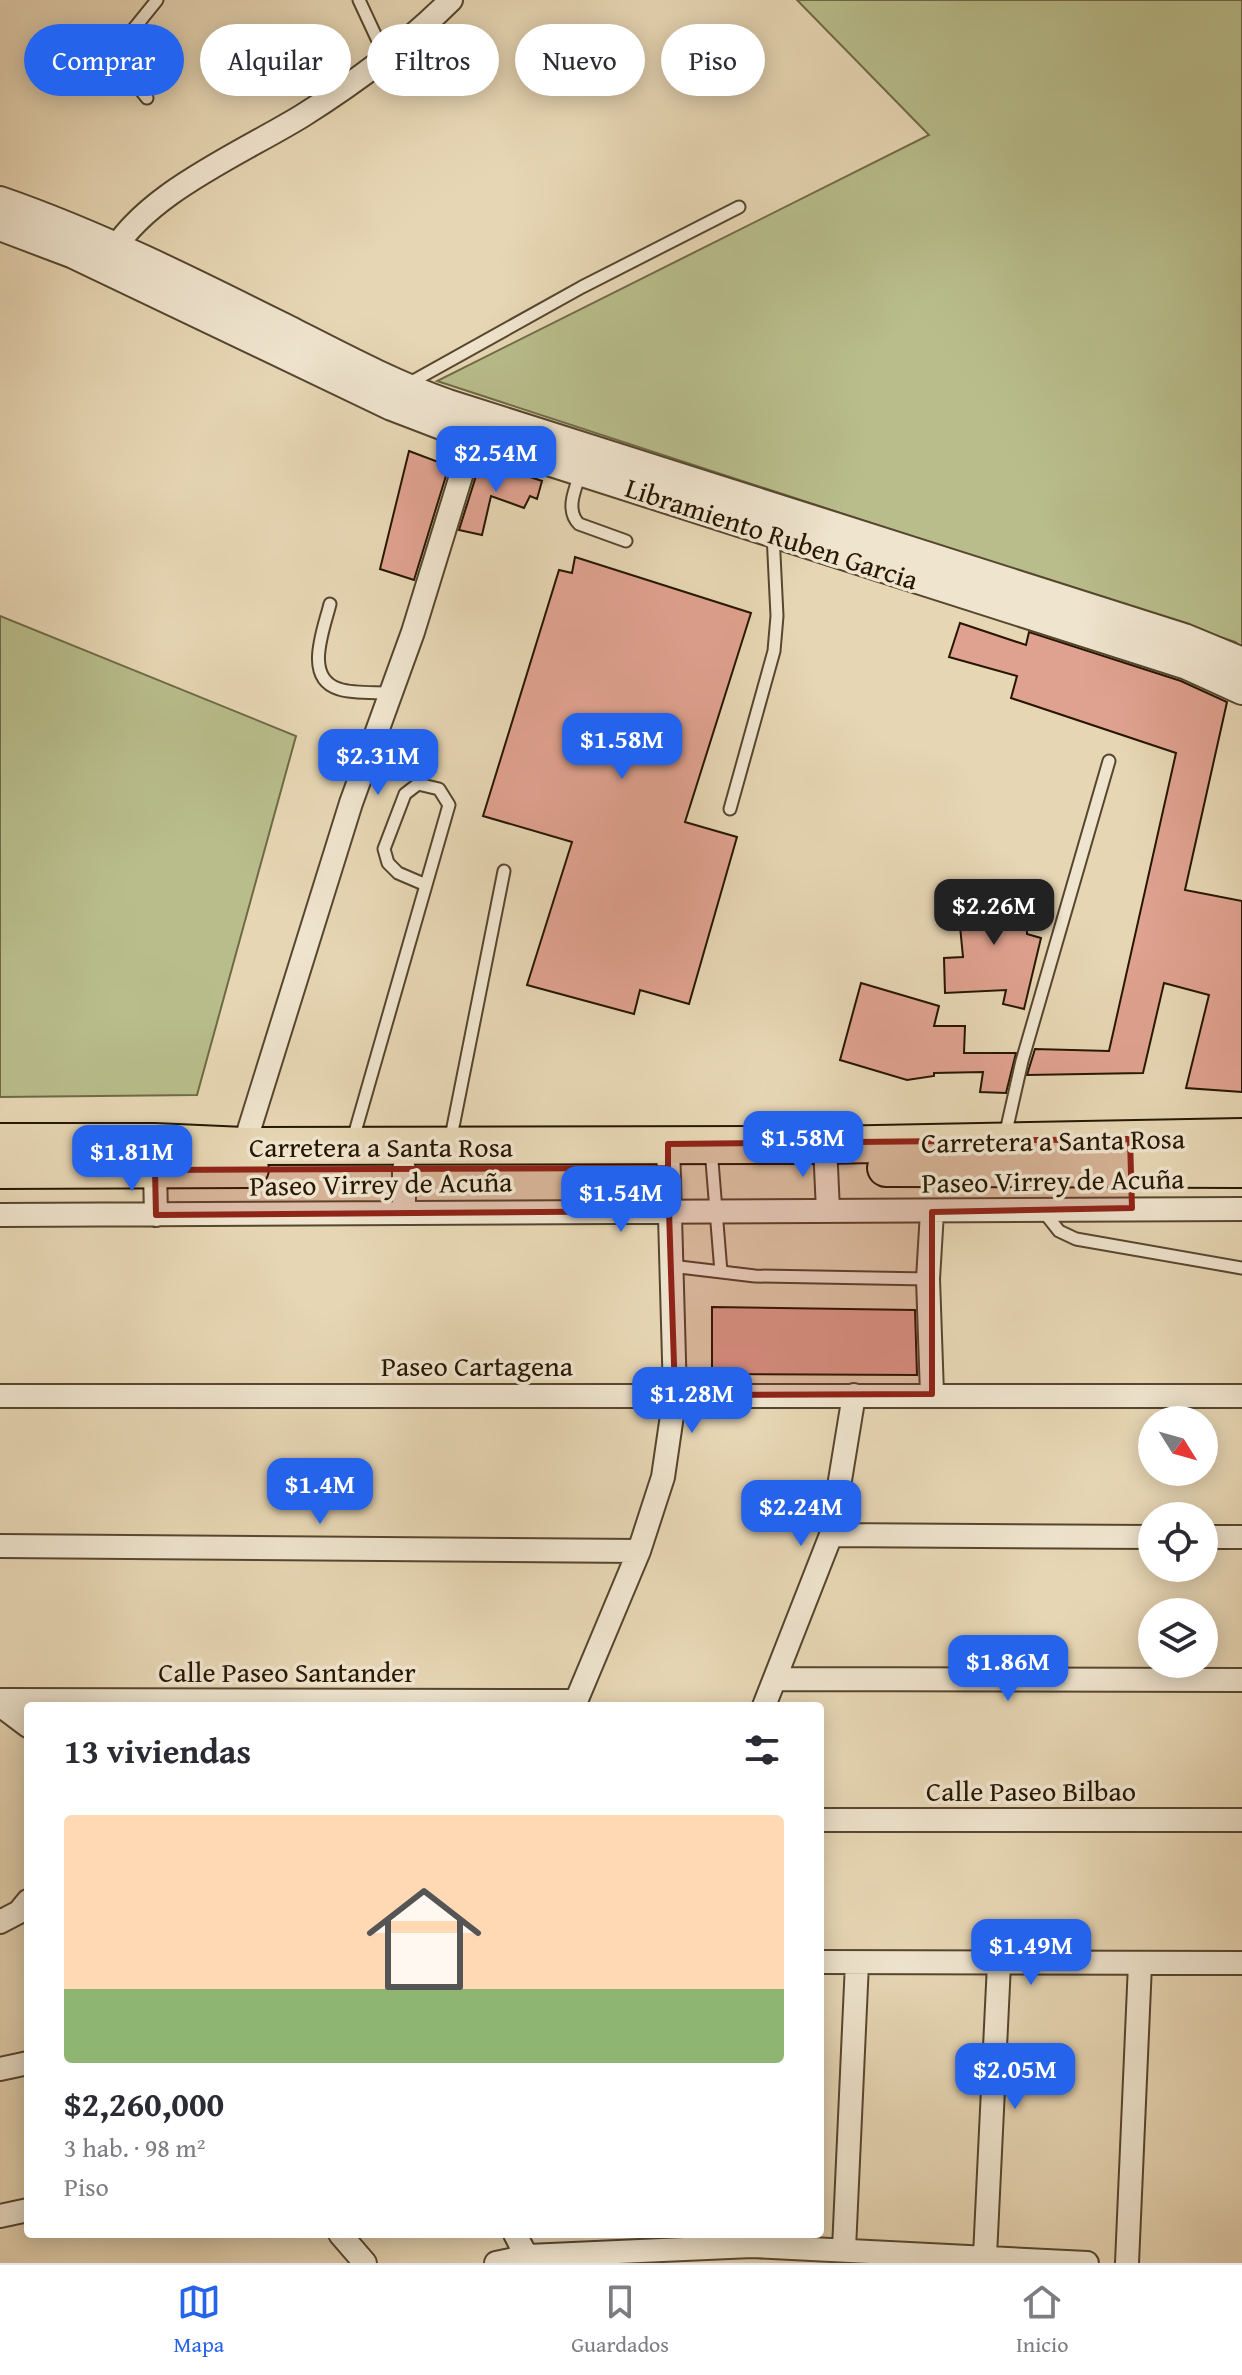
<!DOCTYPE html>
<html lang="es">
<meta charset="utf-8">
<style>
:root{--surface:#fff;--page:#f7f7f7;--text:#2b2b33;--muted:#7c7c81;--line:#e1e1e2;--accent:#2563eb}
body{margin:0;font-family:"Gentium Book Plus",serif;background:var(--page);color:var(--text);height:100vh;display:flex;flex-direction:column;font-size:30px;white-space:nowrap}
*{box-sizing:border-box;margin:0}
p{font-size:26px;color:var(--muted)}
.icon{flex:none;width:44px;height:44px;fill:none;stroke:currentColor;stroke-width:2;stroke-linecap:round;stroke-linejoin:round}
.map{position:relative;flex:1;overflow:hidden}
.side{position:absolute;left:24px;top:1702px;width:800px;height:536px;display:flex;flex-direction:column;background:var(--surface);border-radius:8px;box-shadow:0 4px 20px #0003}
.side>*{flex:none}
.guide{position:absolute;left:24px;top:24px;width:800px;height:72px;display:flex;gap:16px}
.needle{width:52px;rotate:127deg}
.fabs{position:absolute;left:1138px;top:1406px;display:grid;gap:16px}
.fabs a{display:grid;place-items:center;width:80px;height:80px;border-radius:50%;background:var(--surface);box-shadow:0 4px 20px #0003;font-size:40px}
.price{position:absolute;translate:-50% -68px;padding:0 18px;border-radius:16px;background:var(--accent);color:#fff;font-size:26px;line-height:52px;filter:drop-shadow(0 2px 4px #0008)}
.price::after{content:'';position:absolute;left:50%;top:48px;width:24px;height:18px;margin-left:-12px;background:inherit;clip-path:polygon(0 0,100% 0,50% 100%)}
.price.selected{background:#222;color:#fff}
ul{padding:0;list-style:none}
li{display:grid;align-content:center;gap:16px;height:424px;padding:0 40px}
li+li{border-top:2px solid var(--line)}
li span{display:grid;place-items:center;height:248px;border-radius:8px;color:#555}
li>.icon{margin-inline-start:auto}
span .icon{width:144px;height:144px;fill:#fffc;stroke-width:1}
li b{font-size:34px}
h2{display:flex;justify-content:space-between;align-items:center;height:96px;padding:0 40px;font-size:34px}
.tag{padding:0 28px;border-radius:36px;background:var(--surface);box-shadow:0 4px 20px #0003;font-size:28px;line-height:72px}
.tag.selected{background:var(--accent);color:#fff}
.tab-bar{display:flex;justify-content:space-around;align-items:center;height:112px;border-top:2px solid var(--line);background:var(--surface);font-size:22px;color:var(--muted)}
.tab-bar a{display:grid;justify-items:center;gap:4px}
.tab-bar .selected{color:var(--accent)}
.map>svg:first-child{display:block}
.green{fill:#b8bd8b;stroke:#6e6a46;stroke-width:2}
.building{fill:#e0a290;stroke:#251602;stroke-width:2}
.lines{fill:none;stroke-linecap:round;stroke-linejoin:round}
.service-casing{stroke:#56462e;stroke-width:15}
.minor-casing{stroke:#56462e;stroke-width:26}
.tertiary-casing{stroke:#56462e;stroke-width:32}
.primary-casing{stroke:#251602;stroke-width:40}
.service{stroke:#efe4ce;stroke-width:11}
.minor{stroke:#efe4ce;stroke-width:22}
.tertiary{stroke:#efe4ce;stroke-width:28}
.primary{stroke:#e7d6b4;stroke-width:36}
.marked{fill:#8f2418;fill-opacity:0.2;stroke:#8f2418;stroke-width:6;stroke-linejoin:round}
.labels{text-anchor:middle;dominant-baseline:central;stroke-width:7;stroke-linejoin:round;paint-order:stroke}
.street-label{font-size:28px;fill:#251602;stroke:#efe4ce}
</style>
<div class="map">
<svg width="1242" height="2263" viewBox="0 0 1242 2263">
<rect width="100%" height="100%" fill="#e7d6b4"/>
<filter id="stains"><feTurbulence type="fractalNoise" baseFrequency=".0025" numOctaves="4"/><feColorMatrix values="0 0 0 0 .2 0 0 0 0 .09 0 0 0 0 .02 0 0 0 .5 -.17"/></filter>
<radialGradient id="worn" r=".72"><stop offset=".6" stop-color="#630" stop-opacity="0"/><stop offset="1" stop-color="#630" stop-opacity=".3"/></radialGradient>
<!-- green -->
<path class="green" d="M797,0H1242V647L1235,642L437,381L929,135Z
M0,616L296,736L197,1095L0,1097Z"/>
<!-- building -->
<path class="building" d="M409,451L449,466L414,580L380,569Z
M483,461L542,481L537,499L530,496L524,508L491,496L482,535L459,530L476,476L478,477Z
M575,557L751,613L685,822L737,837L689,1004L640,990L634,1014L527,985L572,842L483,816L559,570L572,573Z
M960,623L1026,645L1029,632L1181,681L1227,702L1185,890L1242,901V1092L1186,1088L1209,995L1164,983L1143,1073L1027,1075L1035,1049L1109,1051L1176,753L1011,698L1017,676L949,657Z
M1025,891L1027,934L1041,938L1024,1009L1003,1004L1006,990L945,993L944,958L963,957L957,895Z
M861,983L939,1006L934,1026H965L964,1053H1016L1006,1093L980,1092L983,1072L934,1073V1076L907,1080L840,1060Z
M712,1307L915,1310L917,1375L712,1374Z"/>
<g class="lines">
<defs>
<path id="service" d="M359,0L386,58
M147,98L124,69L118,54L128,36L157,0
M406,385L582,287L739,207
M581,472C575,489 565,510 579,524L626,541
M330,604C324,629 303,678 339,689C354,694 375,692 391,693
M730,809L774,651L777,616L773,534
M1005,1136L1022,1061L1109,761
M353,1139L449,805L439,789L418,784L405,794L384,849L388,863L398,873L426,885
M450,1142L504,871
M711,1149L721,1272
M1044,1212L1059,1231L1076,1239L1242,1268
M671,1266L755,1276L928,1279"/>
<path id="minor" d="M108,260C141,195 240,154 302,116C356,82 406,45 451,0
M825,1145L828,1211
M244,1146L351,803L413,632L473,437
M155,1170L156,1215
M404,1212V1169
M0,1215L1242,1209
M932,1394L928,1279L932,1212
M0,1396H1242
M831,1535L1152,1537
M1204,1537H1242
M0,1546L639,1551
M775,1679L1242,1680
M0,1700L575,1701
M0,1705L28,1726
M574,1706L639,1551L663,1477L675,1395L668,1144
M764,1706L831,1535L854,1395
M820,1820H1242
M0,1922L19,1912L28,1901
M820,1962L1242,1963
M0,2069L28,2063
M0,2216L28,2210
M340,2234L365,2263
M515,2234L530,2263
M844,2249L857,1963
M985,2256L999,1964
M496,2263L528,2256L752,2246L1087,2263
M1127,2263L1140,1964"/>
<path id="tertiary" d="M0,201C101,236 198,285 294,333C345,359 394,385 448,404L1184,638L1242,662
M0,226L74,254L392,406L473,437L1187,665L1242,690"/>
<path id="primary" d="M0,1142H154L244,1146L825,1145L1242,1137
M886,1168L1242,1169
M0,1170L250,1169"/>
</defs>
<!-- service casing -->
<use href="#service" class="service-casing"/>
<!-- minor casing -->
<use href="#minor" class="minor-casing"/>
<!-- tertiary casing -->
<use href="#tertiary" class="tertiary-casing"/>
<!-- primary casing -->
<use href="#primary" class="primary-casing"/>
<!-- service -->
<use href="#service" class="service"/>
<!-- minor -->
<use href="#minor" class="minor"/>
<!-- tertiary -->
<use href="#tertiary" class="tertiary"/>
<!-- primary -->
<use href="#primary" class="primary"/>
</g>
<!-- marked area -->
<path class="marked" d="M1130,1139L1132,1208L932,1212V1394L675,1395L669,1211L156,1215L155,1170L668,1168V1144Z"/>
<g class="labels">
<!-- street labels -->
<g class="street-label">
<text transform="translate(772 533) rotate(18)">Libramiento Ruben Garcia</text>
<text transform="translate(1053 1140) rotate(-1)">Carretera a Santa Rosa</text>
<text x="381" y="1146">Carretera a Santa Rosa</text>
<text transform="translate(1053 1180) rotate(-1)">Paseo Virrey de Acuña</text>
<text transform="translate(381 1183) rotate(-1)">Paseo Virrey de Acuña</text>
<text x="477" y="1365">Paseo Cartagena</text>
<text x="287" y="1671">Calle Paseo Santander</text>
<text x="1031" y="1790">Calle Paseo Bilbao</text>
</g>
</g>
<rect width="100%" height="100%" filter="url(#stains)"/>
<rect width="100%" height="100%" fill="url(#worn)"/>
</svg>
<div class="fabs">
<a><svg class="needle" viewBox="-14 -14 28 28"><path d="M0-13l5 13h-10z" fill="#e53935"/><path d="M0 13l5-13h-10z" fill="#7c7c81"/></svg></a>
<a><svg class="icon" aria-label="locate" viewBox="0 0 24 24"><circle cx="12" cy="12" r="6"/><path d="M12 2v4M12 18v4M2 12h4M18 12h4"/></svg></a>
<a><svg class="icon" aria-label="layers" viewBox="0 0 24 24"><path d="M12 4l9 5-9 5-9-5zM3 14l9 5 9-5"/></svg></a>
</div>
<b class="price" style="left:496px;top:494px">$2.54M</b>
<b class="price" style="left:622px;top:781px">$1.58M</b>
<b class="price" style="left:378px;top:797px">$2.31M</b>
<b class="price selected" style="left:994px;top:947px">$2.26M</b>
<b class="price" style="left:803px;top:1179px">$1.58M</b>
<b class="price" style="left:132px;top:1193px">$1.81M</b>
<b class="price" style="left:621px;top:1234px">$1.54M</b>
<b class="price" style="left:692px;top:1435px">$1.28M</b>
<b class="price" style="left:320px;top:1526px">$1.4M</b>
<b class="price" style="left:801px;top:1548px">$2.24M</b>
<b class="price" style="left:1008px;top:1703px">$1.86M</b>
<b class="price" style="left:1031px;top:1987px">$1.49M</b>
<b class="price" style="left:1015px;top:2111px">$2.05M</b>
<div class="guide">
<a class="tag selected">Comprar</a>
<a class="tag">Alquilar</a>
<a class="tag">Filtros</a>
<a class="tag">Nuevo</a>
<a class="tag">Piso</a>
</div>
<section class="side">
<h2>13 viviendas<svg class="icon" aria-label="filters" viewBox="0 0 24 24"><path d="M4 7h16M4 17h16"/><circle cx="9" cy="7" r="2"/><circle cx="15" cy="17" r="2"/></svg></h2>
<ul>
<li><span style="background:linear-gradient(#ffd9b3 70%,#8fb573 0)"><svg class="icon" aria-label="home" viewBox="0 0 24 24"><path d="M3 11l9-7 9 7M6 9v11h12V9"/></svg></span><div><b>$2,260,000</b><p>3 hab. · 98 m²</p><p>Piso</p></div></li>
</ul>
</section>
</div>
<nav class="tab-bar">
<a class="selected"><svg class="icon" aria-label="map" viewBox="0 0 24 24"><path d="M3 6l6-2 6 2 6-2v14l-6 2-6-2-6 2zM9 4v14M15 6v14"/></svg>Mapa</a>
<a><svg class="icon" aria-label="saved" viewBox="0 0 24 24"><path d="M7 4h10v16l-5-4-5 4z"/></svg>Guardados</a>
<a><svg class="icon" aria-label="home" viewBox="0 0 24 24"><path d="M3 11l9-7 9 7M6 9v11h12V9"/></svg>Inicio</a>
</nav>
